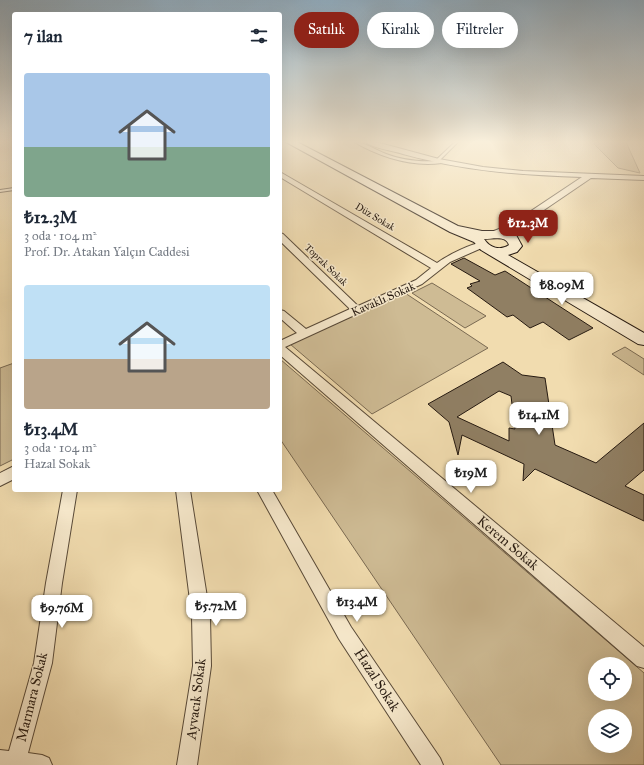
<!DOCTYPE html>
<html lang="tr">
<meta charset="utf-8">
<style>
:root{--surface:#fff;--page:#f6f6f7;--text:#1f2937;--muted:#747a83;--accent:#8f2418}
body{margin:0;font-family:"IM FELL Great Primer",serif;background:var(--page);color:var(--text);height:100vh;display:flex;flex-direction:column;font-size:15px;white-space:nowrap}
*{box-sizing:border-box;margin:0}
p{font-size:13px;color:var(--muted)}
.icon{flex:none;width:22px;height:22px;fill:none;stroke:currentColor;stroke-width:2;stroke-linecap:round;stroke-linejoin:round}
.map{position:relative;flex:1;overflow:hidden}
.side{position:absolute;left:12px;top:12px;width:270px;height:480px;display:flex;flex-direction:column;background:var(--surface);border-radius:4px;box-shadow:0 4px 16px #0002}
.side>*{flex:none}
.banner{position:absolute;left:294px;top:12px;width:290px;height:36px;display:flex;gap:8px}
.controls{position:absolute;left:588px;top:657px;display:grid;gap:8px}
.controls a{display:grid;place-items:center;width:44px;height:44px;border-radius:50%;background:var(--surface);box-shadow:0 4px 16px #0002;font-size:20px}
.price{position:absolute;translate:-50% -34px;padding:0 9px;border-radius:8px;background:#fff;color:#222;font-size:13px;line-height:26px;filter:drop-shadow(0 1px 2px #0008)}
.price::after{content:'';position:absolute;left:50%;top:24px;width:12px;height:9px;margin-left:-6px;background:inherit;clip-path:polygon(0 0,100% 0,50% 100%)}
.price.active{background:var(--accent);color:#fff}
ul{padding:0;list-style:none}
li{display:grid;align-content:center;gap:8px;height:212px;padding:0 12px}
li span{display:grid;place-items:center;height:124px;border-radius:4px;color:#555}
li>.icon{margin-inline-start:auto}
span .icon{width:72px;height:72px;fill:#fffc;stroke-width:1}
li b{font-size:17px}
h2{display:flex;justify-content:space-between;align-items:center;height:48px;padding:0 12px;font-size:17px}
.chip{padding:0 14px;border-radius:18px;background:var(--surface);box-shadow:0 4px 16px #0002;font-size:14px;line-height:36px}
.chip.active{background:var(--accent);color:#fff}
.map>svg:first-child{display:block}
.green{fill:#cebb94;stroke:#7a6a52;fill-rule:evenodd}
.building{fill:#907f63;stroke:#261a11;fill-rule:evenodd}
.lines{fill:none;stroke-linecap:round;stroke-linejoin:round}
.lane-casing{stroke:#594a38;stroke-width:2}
.street-casing{stroke:#594a38;stroke-width:2}
.secondary-casing{stroke:#261a11;stroke-width:2}
.lane{fill:#f6e8cb;fill-rule:evenodd}
.street{fill:#f6e8cb;fill-rule:evenodd}
.secondary{fill:#f6e8cb;fill-rule:evenodd}
.labels{text-anchor:middle;dominant-baseline:central;stroke-width:3;stroke-linejoin:round;paint-order:stroke}
.far-street-label{font-size:10px;fill:#261a11;stroke:#f6e8cb}
.street-label{font-size:12px;fill:#261a11;stroke:#f6e8cb}
.near-street-label{font-size:14px;fill:#261a11;stroke:#f6e8cb}
</style>
<div class="map">
<svg width="644" height="765" viewBox="0 0 644 765">
<rect width="100%" height="100%" fill="#f1dcaf"/>
<filter id="stains"><feTurbulence type="fractalNoise" baseFrequency=".005" numOctaves="4"/><feColorMatrix values="0 0 0 0 .2 0 0 0 0 .09 0 0 0 0 .02 0 0 0 .5 -.17"/></filter>
<radialGradient id="worn" r=".72"><stop offset=".6" stop-color="#630" stop-opacity="0"/><stop offset="1" stop-color="#630" stop-opacity=".3"/></radialGradient>
<!-- green -->
<path class="green" d="M594,142H626L640,173L618,168L594,144Z
M432,283L486,316L465,328L412,293Z
M405,293L488,348L372,414L290,344Z
M625,347L644,359V375L612,354Z
M280,359L644,673V765H501L280,439ZM595,664H625V694H595ZM595,716H625V746H595Z
M14,363V459L0,466V368Z"/>
<!-- building -->
<path class="building" d="M464,258L495,275L505,271L593,328L569,340L543,322L530,328L513,315L507,317L467,288L472,286L470,284L480,281L451,264Z
M503,362L522,375L545,378L555,445L596,463L644,423V470L625,486L644,495V521L535,469L523,481L524,464L462,435L458,455L449,422L428,404ZM499,391L511,396L515,429L509,428V441L457,417Z"/>
<g class="lines">
<defs>
<path id="lane" d="M354,142C364,142 376,150 386,154C402,160 418,162 435,161L455,142H458L439,161H442V163C411,167 380,157 354,142Z
M14,188V190L0,192V190Z"/>
<path id="street" d="M365,142H376L439,159L483,167L523,171L644,176V180L591,178L516,229L494,237L491,236L490,234L491,232L510,225L582,177C518,175 465,171 403,154C391,150 375,149 365,142Z
M280,172L437,263C445,257 475,241 484,243L485,245L484,247L450,262L422,284L285,347L644,647V668L637,666L280,355V341L297,333L280,318V310L284,311L306,329L350,309L280,241V233L283,234L358,306L416,280L431,268L280,177Z
M14,466V479L0,486V473Z
M63,490H77L62,583L52,663L28,753L42,755L49,758L52,765H0V750L9,751L34,663L46,583Z
M176,490H190L210,616L211,666L197,765H177L193,666L192,616Z
M257,490H272L351,627L440,758L443,765H421L339,639Z"/>
<path id="secondary" d="M286,142H297L458,226L482,231H502L516,235L522,246L517,252L508,255L644,333V345L638,344L481,250L474,242L450,232ZM484,239C493,239 506,235 509,245C500,251 490,248 484,239Z"/>
</defs>
<!-- lane casing -->
<use href="#lane" class="lane-casing"/>
<!-- street casing -->
<use href="#street" class="street-casing"/>
<!-- secondary casing -->
<use href="#secondary" class="secondary-casing"/>
<!-- lane -->
<use href="#lane" class="lane"/>
<!-- street -->
<use href="#street" class="street"/>
<!-- secondary -->
<use href="#secondary" class="secondary"/>
</g>
<!-- sky -->
<linearGradient id="sky" x2="0" y2="1"><stop stop-color="#90aabc"/><stop offset="0.57" stop-color="#f9efdb"/><stop offset="1" stop-color="#f9efdb" stop-opacity="0"/></linearGradient>
<rect width="644" height="249" fill="url(#sky)"/>
<g class="labels">
<!-- far-street labels -->
<g class="far-street-label">
<text transform="translate(375 217) rotate(31)">Düz Sokak</text>
<text transform="translate(326 265) rotate(44)">Toprak Sokak</text>
</g>
<!-- street labels -->
<g class="street-label">
<text transform="translate(383 299) rotate(-24)">Kavaklı Sokak</text>
</g>
<!-- near-street labels -->
<g class="near-street-label">
<text transform="translate(508 543) rotate(40)">Kerem Sokak</text>
<text transform="translate(377 680) rotate(57)">Hazal Sokak</text>
<text transform="translate(32 697) rotate(-76)">Marmara Sokak</text>
<text transform="translate(196 699) rotate(-83)">Ayvacık Sokak</text>
</g>
</g>
<rect width="100%" height="100%" filter="url(#stains)"/>
<rect width="100%" height="100%" fill="url(#worn)"/>
</svg>
<div class="controls">
<a><svg class="icon" aria-label="locate" viewBox="0 0 24 24"><circle cx="12" cy="12" r="6"/><path d="M12 2v4M12 18v4M2 12h4M18 12h4"/></svg></a>
<a><svg class="icon" aria-label="layers" viewBox="0 0 24 24"><path d="M12 4l9 5-9 5-9-5zM3 14l9 5 9-5"/></svg></a>
</div>
<b class="price active" style="left:528px;top:244px">₺12.3M</b>
<b class="price" style="left:562px;top:306px">₺8.09M</b>
<b class="price" style="left:539px;top:436px">₺14.1M</b>
<b class="price" style="left:471px;top:494px">₺19M</b>
<b class="price" style="left:357px;top:623px">₺13.4M</b>
<b class="price" style="left:216px;top:627px">₺5.72M</b>
<b class="price" style="left:62px;top:629px">₺9.76M</b>
<div class="banner">
<a class="chip active">Satılık</a>
<a class="chip">Kiralık</a>
<a class="chip">Filtreler</a>
</div>
<section class="side">
<h2>7 ilan<svg class="icon" aria-label="filters" viewBox="0 0 24 24"><path d="M4 7h16M4 17h16"/><circle cx="9" cy="7" r="2"/><circle cx="15" cy="17" r="2"/></svg></h2>
<ul>
<li><span style="background:linear-gradient(#a9c7e8 60%,#7fa58c 0)"><svg class="icon" aria-label="home" viewBox="0 0 24 24"><path d="M3 11l9-7 9 7M6 9v11h12V9"/></svg></span><div><b>₺12.3M</b><p>3 oda · 104 m²</p><p>Prof. Dr. Atakan Yalçın Caddesi</p></div></li>
<li><span style="background:linear-gradient(#bfe0f5 60%,#b9a48a 0)"><svg class="icon" aria-label="home" viewBox="0 0 24 24"><path d="M3 11l9-7 9 7M6 9v11h12V9"/></svg></span><div><b>₺13.4M</b><p>3 oda · 104 m²</p><p>Hazal Sokak</p></div></li>
</ul>
</section>
</div>
